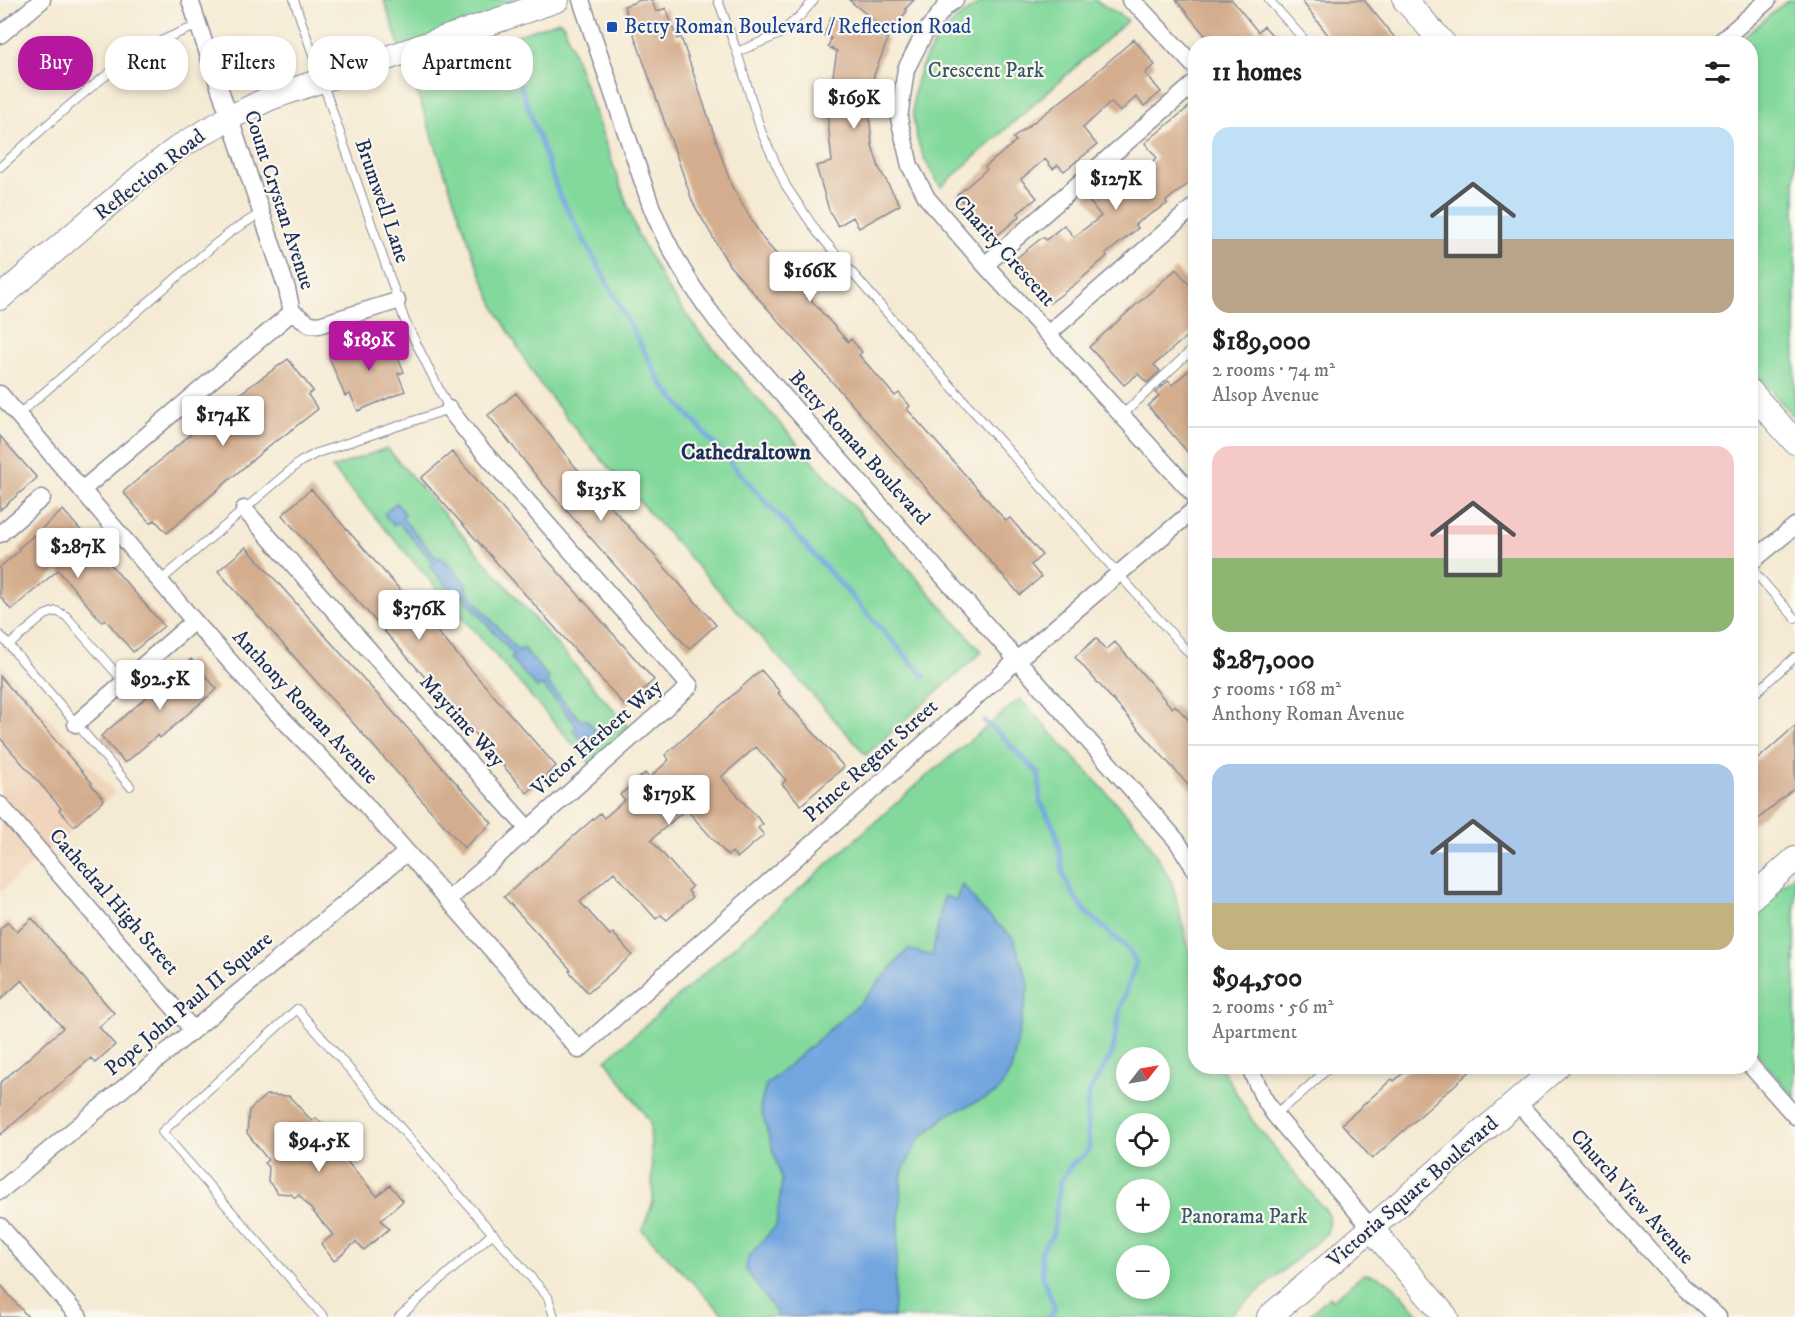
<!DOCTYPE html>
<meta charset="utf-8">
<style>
:root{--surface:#fff;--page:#f2f2f2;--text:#202124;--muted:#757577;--line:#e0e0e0;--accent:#b5179e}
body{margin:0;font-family:"IM FELL DW Pica",serif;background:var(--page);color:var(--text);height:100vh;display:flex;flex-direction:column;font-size:22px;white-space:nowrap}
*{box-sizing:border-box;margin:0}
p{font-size:20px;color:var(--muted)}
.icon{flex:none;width:33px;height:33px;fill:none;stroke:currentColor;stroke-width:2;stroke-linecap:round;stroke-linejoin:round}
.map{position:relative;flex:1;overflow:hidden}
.details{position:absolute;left:1188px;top:36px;width:570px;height:1038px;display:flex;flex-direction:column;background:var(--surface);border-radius:24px;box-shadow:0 3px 9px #0003}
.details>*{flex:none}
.banner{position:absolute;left:18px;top:36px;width:570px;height:54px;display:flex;gap:12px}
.needle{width:39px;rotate:59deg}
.tools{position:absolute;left:1116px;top:1047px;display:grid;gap:12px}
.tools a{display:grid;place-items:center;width:54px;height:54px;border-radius:50%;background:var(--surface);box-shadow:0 3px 9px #0003;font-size:30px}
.price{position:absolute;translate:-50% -51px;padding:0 14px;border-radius:6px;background:#fff;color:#222;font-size:20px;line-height:39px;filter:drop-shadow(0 2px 3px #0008)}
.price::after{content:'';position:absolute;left:50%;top:36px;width:18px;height:14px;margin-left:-9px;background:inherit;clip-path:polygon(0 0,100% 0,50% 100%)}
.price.selected{background:var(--accent);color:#fff}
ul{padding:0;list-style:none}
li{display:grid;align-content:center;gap:12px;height:318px;padding:0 24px}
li+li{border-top:2px solid var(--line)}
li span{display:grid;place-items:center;height:186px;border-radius:18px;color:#555}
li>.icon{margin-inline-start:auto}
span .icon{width:108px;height:108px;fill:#fffc;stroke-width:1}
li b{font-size:26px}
h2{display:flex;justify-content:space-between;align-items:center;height:72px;padding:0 24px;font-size:26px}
.chip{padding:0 21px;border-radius:24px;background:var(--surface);box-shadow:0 3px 9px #0003;font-size:21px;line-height:54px}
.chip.selected{background:var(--accent);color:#fff}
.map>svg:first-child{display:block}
.built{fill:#f0d5bc}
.green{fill:#83d99c;stroke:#4f847d;stroke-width:1.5;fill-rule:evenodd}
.water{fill:#73a6df;stroke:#476a9e;stroke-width:1.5}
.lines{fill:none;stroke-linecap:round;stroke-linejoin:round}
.stream{stroke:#73a6df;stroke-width:5}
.building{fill:#d4ad8e}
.lane-casing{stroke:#888c98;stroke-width:10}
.street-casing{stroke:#888c98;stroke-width:19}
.secondary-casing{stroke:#888c98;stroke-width:26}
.lane{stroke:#fff;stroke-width:8}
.street{stroke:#fff;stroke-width:16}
.secondary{stroke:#fff;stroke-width:24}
.transit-dot{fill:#1a4fb4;stroke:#fbf7ec;stroke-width:2}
.labels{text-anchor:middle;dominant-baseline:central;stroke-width:4.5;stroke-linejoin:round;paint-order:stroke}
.transit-label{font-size:21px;fill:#164399;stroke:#fbf7ec;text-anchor:start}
.park-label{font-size:21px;fill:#355a6e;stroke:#fbf7ec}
.street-label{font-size:21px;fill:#1b2f5e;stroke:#fbf7ec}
.neighbourhood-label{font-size:22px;font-weight:bold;fill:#1b2f5e;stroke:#fbf7ec}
</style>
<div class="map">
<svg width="1795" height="1317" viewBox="0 0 1795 1317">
<rect width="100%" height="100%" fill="#fbf7ec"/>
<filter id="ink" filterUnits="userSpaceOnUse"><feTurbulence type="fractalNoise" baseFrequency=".0167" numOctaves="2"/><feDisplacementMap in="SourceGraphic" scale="12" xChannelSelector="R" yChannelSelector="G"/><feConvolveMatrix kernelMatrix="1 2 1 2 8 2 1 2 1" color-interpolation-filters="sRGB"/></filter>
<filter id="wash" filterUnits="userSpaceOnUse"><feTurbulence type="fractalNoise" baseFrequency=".008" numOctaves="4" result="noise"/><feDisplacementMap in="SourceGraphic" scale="24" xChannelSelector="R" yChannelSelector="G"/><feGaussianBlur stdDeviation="1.35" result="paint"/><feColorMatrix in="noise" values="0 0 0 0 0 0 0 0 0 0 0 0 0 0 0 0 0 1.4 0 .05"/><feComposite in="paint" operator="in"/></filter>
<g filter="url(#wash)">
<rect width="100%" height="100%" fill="#f5ead3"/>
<!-- built -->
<path class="built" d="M0,662L115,793L0,892Z"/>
<!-- green -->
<path class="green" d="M384,0H564L402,54Z
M985,0H1095L1128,20L941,187C890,115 911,43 985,0Z
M1788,0H1795V418L1751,368L1750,44L1737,43Z
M559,21L563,23L638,235L666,286L699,332L982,652L866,755L586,442L537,380L496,310L475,260L410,72Z
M387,448L629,728L590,764L332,468Z
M1020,699L1143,832L1172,883L1195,972L1196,1066L1221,1067L1252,1120L1329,1215L1327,1233L1228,1317H726L642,1230L653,1202L650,1122L606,1060L927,776ZM1126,1058H1160V1090H1126ZM1126,1124H1160V1156H1126ZM1126,1190H1160V1222H1126ZM1126,1256H1160V1288H1126Z
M1795,874V1098L1751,1047V914Z
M1364,1274C1391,1275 1405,1298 1421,1317H1307L1329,1297L1332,1300Z"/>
<!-- water -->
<path class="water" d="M396,503L405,514L402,518L438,559L442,557L467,585L465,589L518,651L523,648L549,678L546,682L581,721L585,718L596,731L583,742L573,730L576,725L542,685L537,688L511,659L514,655L460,593L456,596L430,567L434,563L398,522L393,525L384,514Z
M962,884L981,909L1013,938L1029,984L1011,1071L997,1093L949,1114L919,1139L902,1173L893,1317H779L746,1270L748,1257L776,1226L782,1180L760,1107L766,1085L861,1002L908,949L932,956L944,896L956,900Z"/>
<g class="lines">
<!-- stream -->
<path class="stream" d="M507,47L558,192L662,384L718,449L924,676
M984,721C1006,736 1019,757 1039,773L1040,801L1056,832L1064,876L1074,896L1087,913L1129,950L1136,962L1120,1010L1112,1054L1089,1093L1087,1113L1089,1149L1086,1154L1073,1163L1060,1182L1053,1234L1041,1251L1043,1279L1055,1308L1051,1317"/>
</g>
<g id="blocks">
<!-- building -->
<path class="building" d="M641,0H652L656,12L666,8L677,39L681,37L732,187L763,239L785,264L782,267L848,342L851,339L862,352L859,355L895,396L899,393L910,406L907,409L1006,521L1010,518L1042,555L1031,565L1041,577L1020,595L729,265L693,203L624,6Z
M849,0H914L905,9L907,11L889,33Z
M1176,0H1232L1258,32L1264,26L1280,44H1212Z
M1301,0H1364L1400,44H1335Z
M831,17L888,39L874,75L869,111L872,145L879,168L900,205L859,228L853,217L838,226L829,210L816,166L832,162L827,112L837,51L828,47L831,38L824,35Z
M1134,39L1155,65L1145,73L1161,92L1144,106L1136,97L1120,112L1111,102L1083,128L1097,145L1064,171L1058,165L1053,169L1045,159L1021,179L1037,198L1018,213L1020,216L993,239L957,195L987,169L985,167L1016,141L1013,138L1083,84Z
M1196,101V178L1166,201L1167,204L1135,224L1138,228L1106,254L1107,256L1078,282L1050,303L1015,259L1043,237L1046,240L1064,225L1074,237L1101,216L1086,197L1102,184L1110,193L1150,167L1148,165L1157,158L1145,143Z
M1176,269L1196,292V328L1154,365L1160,371L1147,383L1138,374L1124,385L1089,347Z
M388,334L404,372L398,374L405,391L358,411L350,394L345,396L329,357Z
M288,359L313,391L308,395L318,409L277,441L276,440L167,533L155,520L150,523L123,492L231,400Z
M1196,364V462L1148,406L1159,396L1155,393L1168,381L1172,385Z
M516,393L573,464L716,625L689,649L542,483L488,415Z
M0,436L37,478L0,510Z
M452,452L654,680L625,706L421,478Z
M311,489L556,766L527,793L282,515Z
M63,510L164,626L133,652L105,619L102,622L58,570L11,610L0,596V567L19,551L18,549Z
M246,547L492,823L464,848L218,571Z
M1096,638L1106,650L1115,642L1172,708L1175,705L1196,728V794L1075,657Z
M191,659L217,689L160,738L158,735L125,763L101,736Z
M761,670L780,692L778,693L844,767L801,805L782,784L786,780L756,747L721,777L763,824L758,828L764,835L737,858L732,852L728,856L686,809L651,840L692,887L688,891L693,897L667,920L661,915L656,919L614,872L580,902L610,935L613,933L632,955L588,993L569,971L571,970L504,897L600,813L604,818L625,800L620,795L645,773L649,778L669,760L665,755Z
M0,676L92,783L91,784L104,800L74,826L59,810L61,808L0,738Z
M1795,726V787L1750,826V766Z
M32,918L114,1013L99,1027L115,1045L95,1063L91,1058L0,1135V1083L63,1028L22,980L0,1000V929L8,922L17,932Z
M1411,1066H1476L1372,1159L1342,1124L1392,1079L1394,1081Z
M266,1095L289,1096L312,1121L316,1118L321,1123L334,1124L344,1135L343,1147L347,1153L343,1157L377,1196L390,1185L403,1201L381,1220L389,1229L364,1250L356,1242L334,1261L321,1244L333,1235L299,1195L295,1198L291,1194L278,1193L268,1181L269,1168L264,1163L268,1160L247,1133L249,1110Z
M0,1284L28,1317H0Z"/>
</g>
</g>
<g filter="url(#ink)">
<use href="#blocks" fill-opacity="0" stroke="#888c98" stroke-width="1.5"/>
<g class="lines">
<defs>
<path id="lane" d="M718,0L737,52L761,131L786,186L817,232L919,350L1196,661
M1269,0L1308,44
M737,52L778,35L800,16L814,0
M0,167C60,115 121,50 198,26
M18,415L213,246L232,231L261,213
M1121,416L1196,346
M1750,544L1760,555
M1750,567L1795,618
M160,581L300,462L317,453L449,409L405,321L294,0
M0,635L130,786
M9,645L45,615L56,611L66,616L124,682
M1750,698L1795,657
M1274,1114L1296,1098L1331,1066
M324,1317L162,1132L297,1009L548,1297L554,1317
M399,1317L493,1233"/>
<path id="street" d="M190,0L287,289L292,312
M581,0L651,206C668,248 689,285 717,321L1157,818L1177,841L1196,871
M955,0L945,7L924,34L906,69L899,118L910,166L927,198L985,265L1196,497
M1130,0L1141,9L1196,68
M0,35L42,0
M1718,44L1768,0
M985,265L1196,82
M292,312L310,324L319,325L397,301
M1048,334L1196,205
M0,394L194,621L267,703L358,796L579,1050L885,779L1017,660L1196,508
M82,490L292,312
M244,509L528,829
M0,534L42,498
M1750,563L1795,526
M76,724L194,621
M0,805L193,1030
M448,900L690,686L474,441L449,409
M1750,1065L1795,1116
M1249,1066L1263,1097L1274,1114L1371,1228
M1517,1102L1680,1284L1718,1317
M0,1191L407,852
M0,1226L79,1317"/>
<path id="secondary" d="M1405,0L1444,44
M0,298L146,172L179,147L229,118L270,98L557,0
M1750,391L1795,442
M1750,899L1795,859
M1371,1228L1446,1317
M1269,1317L1558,1066"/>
</defs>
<!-- lane casing -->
<use href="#lane" class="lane-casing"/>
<!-- street casing -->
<use href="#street" class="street-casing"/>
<!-- secondary casing -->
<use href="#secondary" class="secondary-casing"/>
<!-- lane -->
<use href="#lane" class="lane"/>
<!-- street -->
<use href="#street" class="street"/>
<!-- secondary -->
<use href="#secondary" class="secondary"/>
</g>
</g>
<!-- markers -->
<rect class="transit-dot" x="606" y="21" width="12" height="12" rx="3"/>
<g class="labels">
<!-- transit labels -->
<g class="transit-label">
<text x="624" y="27">Betty Roman Boulevard / Reflection Road</text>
</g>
<!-- park labels -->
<g class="park-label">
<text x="986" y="71">Crescent Park</text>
<text x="1244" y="1217">Panorama Park</text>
</g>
<!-- street labels -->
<g class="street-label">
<text transform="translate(150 175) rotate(-38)">Reflection Road</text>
<text transform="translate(279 200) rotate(72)">Count Crystan Avenue</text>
<text transform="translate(382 201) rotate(71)">Brumwell Lane</text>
<text transform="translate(1004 251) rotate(48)">Charity Crescent</text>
<text transform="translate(859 448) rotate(48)">Betty Roman Boulevard</text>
<text transform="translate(305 707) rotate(47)">Anthony Roman Avenue</text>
<text transform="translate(462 721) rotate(48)">Maytime Way</text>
<text transform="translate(597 738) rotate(-41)">Victor Herbert Way</text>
<text transform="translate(871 761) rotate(-42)">Prince Regent Street</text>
<text transform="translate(114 902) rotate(49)">Cathedral High Street</text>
<text transform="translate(189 1004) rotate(-40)">Pope John Paul II Square</text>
<text transform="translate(1413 1192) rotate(-41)">Victoria Square Boulevard</text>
<text transform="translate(1632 1197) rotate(48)">Church View Avenue</text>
</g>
<!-- neighbourhood labels -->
<g class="neighbourhood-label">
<text x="746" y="452">Cathedraltown</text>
</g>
</g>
</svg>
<div class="tools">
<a><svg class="needle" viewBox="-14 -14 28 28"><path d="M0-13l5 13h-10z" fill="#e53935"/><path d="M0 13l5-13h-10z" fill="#757577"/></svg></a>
<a><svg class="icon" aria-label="locate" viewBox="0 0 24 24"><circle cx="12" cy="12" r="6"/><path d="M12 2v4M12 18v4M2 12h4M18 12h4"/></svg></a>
<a>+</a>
<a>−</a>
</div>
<b class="price" style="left:854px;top:130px">$169K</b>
<b class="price" style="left:1116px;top:211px">$127K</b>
<b class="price" style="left:810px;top:303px">$166K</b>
<b class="price selected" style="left:369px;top:372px">$189K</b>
<b class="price" style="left:223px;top:447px">$174K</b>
<b class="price" style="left:601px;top:522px">$135K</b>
<b class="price" style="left:78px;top:579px">$287K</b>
<b class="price" style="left:419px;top:641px">$376K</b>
<b class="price" style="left:160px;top:711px">$92.5K</b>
<b class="price" style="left:669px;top:826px">$179K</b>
<b class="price" style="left:319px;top:1173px">$94.5K</b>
<div class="banner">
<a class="chip selected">Buy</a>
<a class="chip">Rent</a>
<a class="chip">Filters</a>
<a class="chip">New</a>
<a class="chip">Apartment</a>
</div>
<section class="details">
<h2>11 homes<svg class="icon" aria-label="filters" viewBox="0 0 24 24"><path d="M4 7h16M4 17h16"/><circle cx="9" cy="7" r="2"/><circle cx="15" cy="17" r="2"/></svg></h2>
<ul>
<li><span style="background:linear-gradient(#bfe0f5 60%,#b9a48a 0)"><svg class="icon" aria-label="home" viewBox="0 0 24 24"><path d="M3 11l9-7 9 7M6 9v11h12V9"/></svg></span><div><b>$189,000</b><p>2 rooms · 74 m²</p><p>Alsop Avenue</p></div></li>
<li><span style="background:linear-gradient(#f6c9c9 60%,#8fb573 0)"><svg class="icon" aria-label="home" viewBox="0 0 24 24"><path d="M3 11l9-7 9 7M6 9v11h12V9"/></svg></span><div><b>$287,000</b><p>5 rooms · 168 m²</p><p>Anthony Roman Avenue</p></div></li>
<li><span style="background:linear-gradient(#a9c7e8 75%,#c2b280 0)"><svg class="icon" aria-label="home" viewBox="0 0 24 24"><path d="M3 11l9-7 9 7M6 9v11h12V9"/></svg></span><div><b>$94,500</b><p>2 rooms · 56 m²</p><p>Apartment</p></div></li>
</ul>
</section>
</div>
